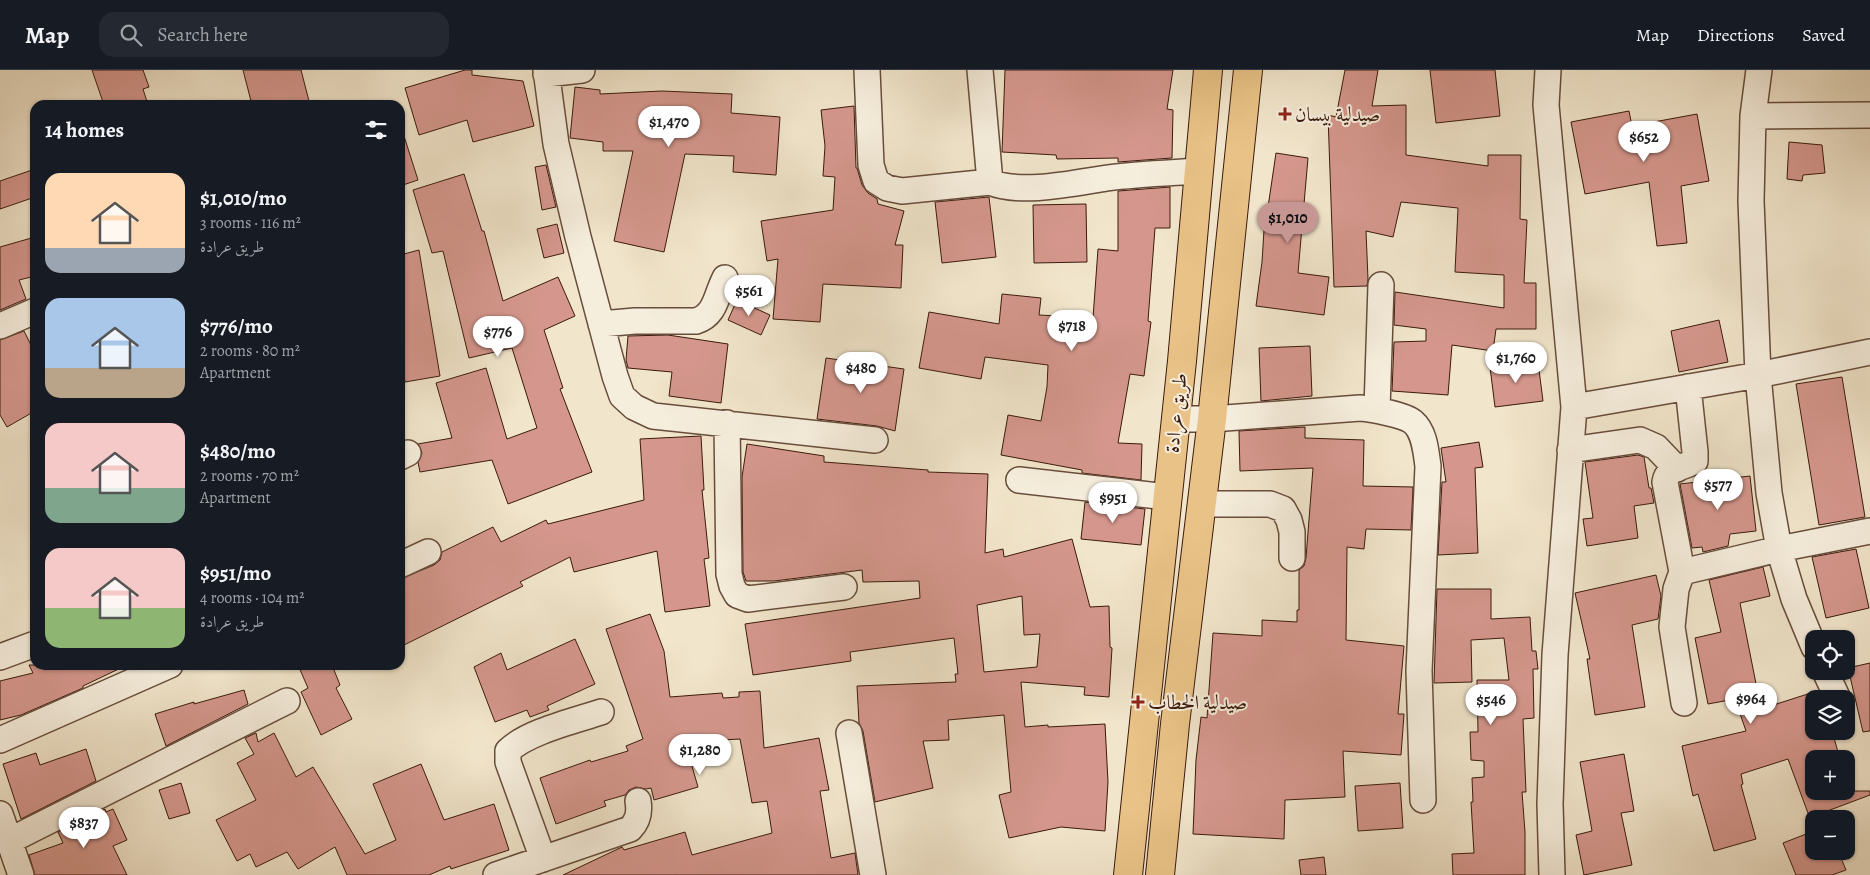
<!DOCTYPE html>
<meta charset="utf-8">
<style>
:root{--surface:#171b24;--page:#242831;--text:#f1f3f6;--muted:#9ea1a6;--line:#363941;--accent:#c59692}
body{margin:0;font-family:Alegreya,Amiri,serif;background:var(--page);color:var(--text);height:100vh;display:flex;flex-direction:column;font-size:19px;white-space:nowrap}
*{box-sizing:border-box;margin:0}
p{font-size:16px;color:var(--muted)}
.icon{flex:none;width:28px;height:28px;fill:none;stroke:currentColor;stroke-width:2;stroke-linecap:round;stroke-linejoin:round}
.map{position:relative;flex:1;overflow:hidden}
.side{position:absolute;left:30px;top:30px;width:375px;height:570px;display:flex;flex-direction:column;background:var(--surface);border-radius:15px;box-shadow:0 1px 4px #0004}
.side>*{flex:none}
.fabs{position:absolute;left:1805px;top:560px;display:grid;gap:10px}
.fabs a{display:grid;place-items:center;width:50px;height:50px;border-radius:10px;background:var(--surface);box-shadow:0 1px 4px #0004;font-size:25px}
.price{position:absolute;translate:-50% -42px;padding:0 11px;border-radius:18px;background:#fff;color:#222;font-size:16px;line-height:32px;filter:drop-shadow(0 1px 2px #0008)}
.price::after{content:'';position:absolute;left:50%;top:30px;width:15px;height:11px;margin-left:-8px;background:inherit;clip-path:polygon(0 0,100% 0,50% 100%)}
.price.active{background:var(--accent);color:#111}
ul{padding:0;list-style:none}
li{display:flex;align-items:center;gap:15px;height:125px;padding:0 15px}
li span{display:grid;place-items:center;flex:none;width:140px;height:100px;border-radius:15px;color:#555}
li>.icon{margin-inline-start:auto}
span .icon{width:60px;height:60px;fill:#fffc;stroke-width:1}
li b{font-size:21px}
h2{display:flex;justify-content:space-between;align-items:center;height:60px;padding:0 15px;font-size:21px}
header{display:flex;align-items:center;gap:30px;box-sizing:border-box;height:70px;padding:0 25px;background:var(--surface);border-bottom:1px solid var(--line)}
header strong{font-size:24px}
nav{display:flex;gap:28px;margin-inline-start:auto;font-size:18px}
.search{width:350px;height:45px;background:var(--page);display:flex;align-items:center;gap:12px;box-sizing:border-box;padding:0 18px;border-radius:15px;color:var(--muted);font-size:19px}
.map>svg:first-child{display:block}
.building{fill:#d5978d;stroke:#3b1a0d;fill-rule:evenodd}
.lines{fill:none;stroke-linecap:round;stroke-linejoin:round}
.minor-casing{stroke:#684d3c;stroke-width:28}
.major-casing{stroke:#3b1a0d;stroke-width:30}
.minor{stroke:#f6eedd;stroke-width:25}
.major{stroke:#e8c286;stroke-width:28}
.poi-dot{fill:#8f2418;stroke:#f6eedd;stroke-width:2}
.labels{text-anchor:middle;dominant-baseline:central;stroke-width:4;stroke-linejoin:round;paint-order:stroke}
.poi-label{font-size:20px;fill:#3b1a0d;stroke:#f6eedd;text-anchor:start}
.street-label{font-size:20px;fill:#3b1a0d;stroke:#f6eedd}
</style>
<header>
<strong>Map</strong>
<div class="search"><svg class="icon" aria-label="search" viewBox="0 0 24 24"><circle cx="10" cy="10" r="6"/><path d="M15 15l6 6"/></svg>Search here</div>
<nav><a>Map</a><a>Directions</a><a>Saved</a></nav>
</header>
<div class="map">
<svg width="1870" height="805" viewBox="0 0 1870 805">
<rect width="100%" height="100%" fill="#f1e5cb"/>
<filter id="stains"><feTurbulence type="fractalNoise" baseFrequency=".004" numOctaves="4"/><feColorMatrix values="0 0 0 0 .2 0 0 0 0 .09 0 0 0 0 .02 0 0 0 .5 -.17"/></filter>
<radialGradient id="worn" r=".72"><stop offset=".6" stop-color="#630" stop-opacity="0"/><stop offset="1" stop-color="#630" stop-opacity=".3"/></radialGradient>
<!-- building -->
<path class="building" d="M92,0H143L149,17L143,19L148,35H104Z
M243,0H301L310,35H252Z
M465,0H472V5L523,11L534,56L473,72L467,50L419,65L405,18Z
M1005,0H1173L1167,39L1173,40L1172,88L1118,92V88L1057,89L1056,85L1002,82Z
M1345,0H1378L1372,36L1406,35V85L1488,96V85H1521L1520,149L1527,150L1524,213H1536V259H1496L1493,281L1452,275L1448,325L1392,321L1394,272L1426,271V259L1394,255L1395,222L1504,238V205L1455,202L1458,138L1401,132L1393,167L1366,161L1368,209L1367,216L1334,217L1328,45L1336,47Z
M1430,0H1495L1500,46L1436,53Z
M575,17L600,20V24L662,21L732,24L731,43L780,47L776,105L733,102L734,86L685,84L664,182L614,171L633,81H603V72L570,68Z
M854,36L856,98H857L862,115L868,123L877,129L878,134L904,141L895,175H903L901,218L823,214L820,252L773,249L778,189L767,191L761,151L833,140L835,107L823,106L825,76L821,40Z
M1629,41L1632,56L1697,44L1709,111L1681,116L1687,173L1657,176L1649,112L1585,124L1571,52Z
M404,66L418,110L400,116V67Z
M1789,72L1822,75L1825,103L1803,105L1802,111L1787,109Z
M1276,83L1308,88L1298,203L1329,207L1324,245L1256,236L1262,192L1265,144H1267Z
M546,95L556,137L542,140L535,97Z
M35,99V127L0,139V111Z
M464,104L482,161H484L503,231L558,207L575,246L544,260L563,318L560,319L592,402L508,434L492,390L420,402L418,392L422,383L418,374L452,368L436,313L486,298L507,369L537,358L512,278L469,288L443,181L432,183L413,120Z
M1170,117V158H1155L1148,251L1151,252L1144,306L1130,304L1118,373L1142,374L1141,410L1082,403V400L1001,385L1008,345L1041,351L1047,317L1048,295L985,287L981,309L919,298L929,242L999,254L1002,224L1041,228L1039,245L1093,248L1098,179L1118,181V121Z
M989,127L996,187L942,193L935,132Z
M1086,134L1087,192L1034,193L1033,135Z
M557,154L564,183L544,188L537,159Z
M35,167V206L19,210L26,229L0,240V177Z
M419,180L440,306L405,312L400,279V185Z
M737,230L770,245L761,265L728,250Z
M1719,250L1728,292L1679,302L1671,261Z
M24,261L31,275L35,273V341L7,357L0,345V270Z
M668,265L728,274L721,333L669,326L672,302L628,298L626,290L628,266Z
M1310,276L1312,326L1261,331L1259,278Z
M826,288L904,299L895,361L877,356L817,349Z
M1538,292L1543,331L1495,337L1490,297Z
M1842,307L1865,447L1819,455L1796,314Z
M1305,357V368L1364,370L1363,416L1413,417L1411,460L1366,459L1364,479L1347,477L1346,570L1404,576L1398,644H1404L1401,685L1343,681L1345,727L1285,730L1284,769L1193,764L1196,690L1201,647L1207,648L1213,563L1262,566V550L1297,552V540H1299V500L1304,496L1306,488L1313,398L1240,401L1239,361Z
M701,366L704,420H702L709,488L704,489L710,536L665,542L657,481L574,502L570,487L520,512L523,516L400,577V509L434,495L440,490L442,482L493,457L501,472L546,450L548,454L644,430L640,369Z
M1479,372L1483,397L1475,398L1478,483L1438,485L1442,412H1446L1441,378Z
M747,374L824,386V392L928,400V402L988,404L985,483L1003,479L1004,487L1072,469L1090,537L1109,536L1110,577L1112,578L1109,627L1084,625L1085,617L1021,612L1025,657L1048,655V657L1105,654L1108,712L1105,761L1061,757L1009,768L999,725L1011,722L1004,645L948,650L949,670L923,671L933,718L875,732L863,661L859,653L857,616L956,612L955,604H958L954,568L850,582L851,591L753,605L745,554L920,528L919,511L863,512L862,500L774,511H746L743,502L742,407ZM1022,526L1024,565L1040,564L1037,597L984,602L977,535Z
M1638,385L1644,387L1649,418H1651L1654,433L1634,436L1638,468L1587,476L1583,449L1593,448L1585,392Z
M1750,406L1756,461L1730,464L1728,476L1703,482L1702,477L1692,478L1680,414Z
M1085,432L1145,439L1141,475L1081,469Z
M1856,479L1869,538L1826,548L1812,487Z
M1763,497L1770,526L1740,533L1761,639L1814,622V661H1832L1840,689H1814V721H1870V725L1814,746V754H1812L1788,689L1741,704L1743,714L1741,715L1756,769L1714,781L1698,724L1693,726L1682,676L1746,661L1735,629L1708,634L1695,568L1721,562L1709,510Z
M1656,505L1661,526L1658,549L1632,555L1645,637L1595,645L1587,589H1590L1575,523Z
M1437,519H1491V549L1530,547L1532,581H1536L1538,599H1533L1534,648L1523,649L1526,722H1522L1525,762V805H1453L1452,784L1474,783L1471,732H1473L1472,708L1484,707V691L1471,690L1470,662H1478L1477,610H1509L1504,568L1471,570L1472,612L1434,613Z
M650,544L664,581L670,627L722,623L723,628L739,627V622L760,621L764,678L819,668L829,720L820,721L831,788L855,783L858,805H563L622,777L624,780L685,762L692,785L772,763L767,731L752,733L740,669L685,672L698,717L654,730L651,718L646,719L636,717L629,720L625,725L604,731L606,736L556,754L540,708L590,690L591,692L628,681L626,676L643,669L606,559Z
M575,569L595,614L547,636L549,640L530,647L527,640L495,652L474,597L501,583L507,600Z
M1870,593V661L1863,662L1848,598Z
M29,595H127L83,616V618L21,645L0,650V611L33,603Z
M298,595H332L340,615L336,618L352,649L321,665L301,622L308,618Z
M244,620L248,634L166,676L155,644L194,632V634Z
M256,663L258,672L274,663L296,707L313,697L365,784L396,770L373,714L421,694L444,750L494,734L509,780L451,799L450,796L429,805H347L335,777L298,799L287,782L256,797L250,784L237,791L216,750L256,730L237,693L254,684L245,668Z
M86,679L96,711L21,749L3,694L36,683L40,695Z
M1624,684L1634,741L1621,743L1632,795L1584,805L1576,765L1592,761L1580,692Z
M181,713L190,743L169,749L159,720Z
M1400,713L1403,758L1358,761L1355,716Z
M105,739L106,742L113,739L127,770L113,776L127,805H35L29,785L63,773L58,762Z
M1814,761V781H1838L1846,800L1832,805H1796L1783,773Z
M1324,787L1326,805H1301L1299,790Z"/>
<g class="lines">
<defs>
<path id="minor" d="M546,0L556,74L578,167L615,306L622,326L634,337L653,346L875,370
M867,0L871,95L876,111L887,118L902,121L990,112C1021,125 1074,113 1107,108C1137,104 1168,103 1199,101
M980,0L990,112
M1548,0L1546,35L1574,337L1555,585L1550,734L1552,805
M1759,0L1753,46L1751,131L1758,305L1769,423L1779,479L1794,529L1814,577
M546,4L582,0
M1753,46L1870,45
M601,254L635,251H696C716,245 716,225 725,208
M0,256L35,241
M1574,337L1758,305L1870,282
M1377,339L1381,215
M1176,349H1212L1360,338C1372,339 1405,345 1413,352C1425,362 1426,383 1428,396L1419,601L1423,730
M727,353L729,504L732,516L737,525L748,529L844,517
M1570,380L1640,370L1656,377L1677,399
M400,387L408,383
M1019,410L1167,427
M1202,434H1270L1283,439L1289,450L1292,462V488
M400,495L428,482
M1682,502L1779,479L1870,461
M0,587L35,574
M1825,601L1838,629
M1684,633L1672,557L1676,519L1682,502L1665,412C1667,397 1684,398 1695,391V382L1688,317
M849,663L873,805
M0,670L170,595
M0,744L21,805
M9,771L287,631
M543,789L508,692V681C527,662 574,651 601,642
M496,805L630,759C638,751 640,743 638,731"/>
<path id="major" d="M1128,805L1182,291L1208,0
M1160,805L1175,654L1212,349L1248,0"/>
</defs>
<!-- minor casing -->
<use href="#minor" class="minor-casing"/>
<!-- major casing -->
<use href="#major" class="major-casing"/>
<!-- minor -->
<use href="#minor" class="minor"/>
<!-- major -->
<use href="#major" class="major"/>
</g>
<!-- markers -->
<g class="poi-dot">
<path d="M1282.5 36.5h5v5h5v5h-5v5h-5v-5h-5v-5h5z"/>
<path d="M1135.5 624.5h5v5h5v5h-5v5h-5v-5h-5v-5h5z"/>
</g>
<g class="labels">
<!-- poi labels -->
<g class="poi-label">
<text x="1295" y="44">صيدلية بيسان</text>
<text x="1148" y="632">صيدلية الخطاب</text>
</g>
<!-- street labels -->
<g class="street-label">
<text transform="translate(1176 343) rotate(-84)">طريق عرادة</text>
</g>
</g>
<rect width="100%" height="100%" filter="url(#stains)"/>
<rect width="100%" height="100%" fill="url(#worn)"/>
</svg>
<div class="fabs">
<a><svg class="icon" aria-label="locate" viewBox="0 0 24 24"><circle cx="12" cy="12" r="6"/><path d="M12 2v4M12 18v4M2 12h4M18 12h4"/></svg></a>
<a><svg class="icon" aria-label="layers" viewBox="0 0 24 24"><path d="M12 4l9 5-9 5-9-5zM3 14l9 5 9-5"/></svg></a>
<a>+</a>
<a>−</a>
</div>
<b class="price" style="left:669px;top:78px">$1,470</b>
<b class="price" style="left:1644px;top:93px">$652</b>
<b class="price active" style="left:1288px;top:174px">$1,010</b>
<b class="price" style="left:749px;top:247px">$561</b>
<b class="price" style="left:1072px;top:282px">$718</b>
<b class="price" style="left:498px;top:288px">$776</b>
<b class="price" style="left:1516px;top:314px">$1,760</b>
<b class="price" style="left:861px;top:324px">$480</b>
<b class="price" style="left:1718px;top:441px">$577</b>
<b class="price" style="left:1113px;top:454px">$951</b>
<b class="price" style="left:1751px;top:655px">$964</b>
<b class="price" style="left:1491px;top:656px">$546</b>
<b class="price" style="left:700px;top:706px">$1,280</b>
<b class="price" style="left:84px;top:779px">$837</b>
<section class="side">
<h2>14 homes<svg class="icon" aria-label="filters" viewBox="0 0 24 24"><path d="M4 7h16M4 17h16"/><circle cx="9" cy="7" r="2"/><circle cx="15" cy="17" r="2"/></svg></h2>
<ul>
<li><span style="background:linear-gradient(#ffd9b3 75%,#9aa5b1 0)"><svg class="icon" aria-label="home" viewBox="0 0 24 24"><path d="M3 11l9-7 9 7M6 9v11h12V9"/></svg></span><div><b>$1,010/mo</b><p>3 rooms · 116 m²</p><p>طريق عرادة</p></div></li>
<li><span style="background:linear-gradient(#a9c7e8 70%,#b9a48a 0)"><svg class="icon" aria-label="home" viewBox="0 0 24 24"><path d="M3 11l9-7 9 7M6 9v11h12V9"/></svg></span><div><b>$776/mo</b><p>2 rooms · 80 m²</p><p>Apartment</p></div></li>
<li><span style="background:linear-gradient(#f6c9c9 65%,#7fa58c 0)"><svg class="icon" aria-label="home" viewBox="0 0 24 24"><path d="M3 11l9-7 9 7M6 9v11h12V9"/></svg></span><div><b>$480/mo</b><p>2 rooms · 70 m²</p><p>Apartment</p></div></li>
<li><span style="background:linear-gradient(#f6c9c9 60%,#8fb573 0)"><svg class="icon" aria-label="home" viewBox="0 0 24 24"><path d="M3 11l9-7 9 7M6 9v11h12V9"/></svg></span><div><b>$951/mo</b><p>4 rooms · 104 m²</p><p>طريق عرادة</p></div></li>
</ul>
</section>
</div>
